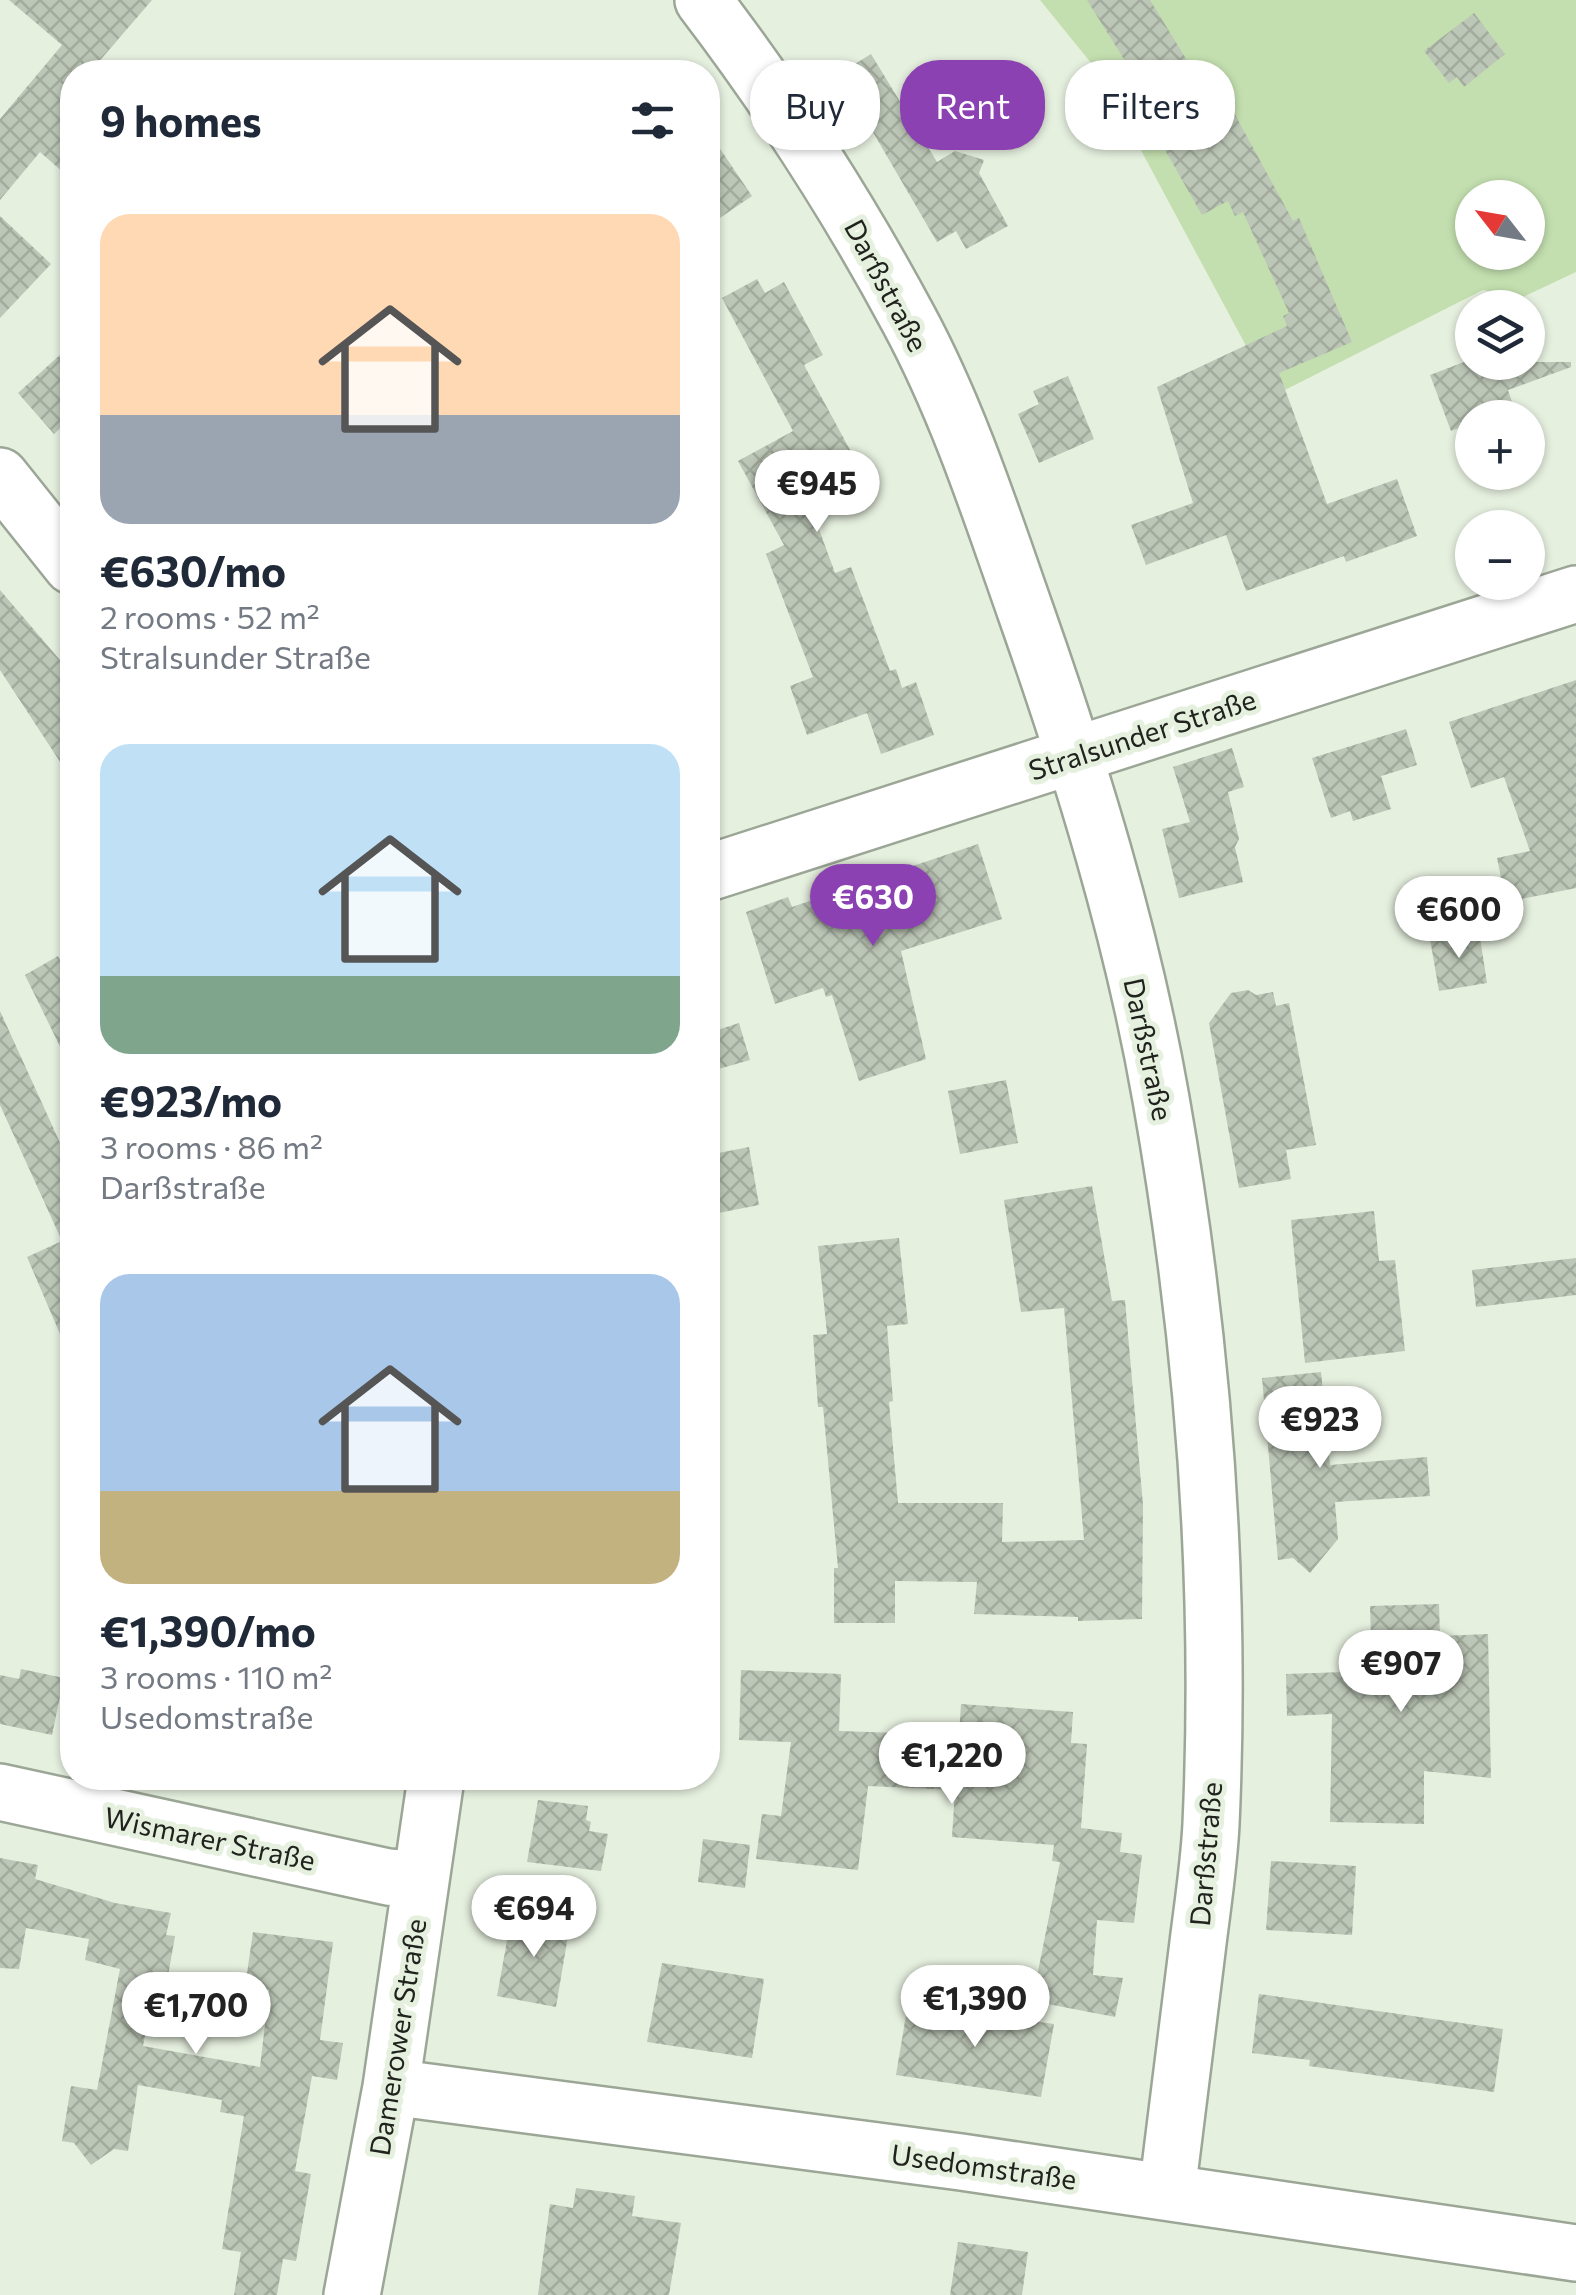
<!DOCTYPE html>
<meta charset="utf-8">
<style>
:root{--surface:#fff;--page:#f2f2f3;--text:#1f2937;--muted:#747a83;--accent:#8c41b3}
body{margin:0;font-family:Commissioner,sans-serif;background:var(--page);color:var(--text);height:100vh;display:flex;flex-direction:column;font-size:38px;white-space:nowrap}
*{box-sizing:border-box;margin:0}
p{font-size:32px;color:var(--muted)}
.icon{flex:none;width:55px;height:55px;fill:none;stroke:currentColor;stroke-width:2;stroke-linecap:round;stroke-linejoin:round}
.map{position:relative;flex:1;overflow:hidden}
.side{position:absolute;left:60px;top:60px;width:660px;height:1730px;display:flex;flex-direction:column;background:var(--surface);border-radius:40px;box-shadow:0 2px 8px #0004}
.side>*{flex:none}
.top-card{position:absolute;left:750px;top:60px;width:675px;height:90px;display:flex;gap:20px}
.needle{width:65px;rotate:301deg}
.tools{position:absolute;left:1455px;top:180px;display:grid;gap:20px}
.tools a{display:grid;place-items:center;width:90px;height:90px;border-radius:50%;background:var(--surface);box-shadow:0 2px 8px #0004;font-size:50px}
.price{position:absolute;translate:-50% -85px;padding:0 22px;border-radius:35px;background:#fff;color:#222;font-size:32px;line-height:65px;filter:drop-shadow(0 2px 5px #0008)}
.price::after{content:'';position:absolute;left:50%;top:60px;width:30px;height:22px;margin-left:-15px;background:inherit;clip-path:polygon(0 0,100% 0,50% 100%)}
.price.current{background:var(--accent);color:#fff}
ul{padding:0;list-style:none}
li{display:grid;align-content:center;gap:20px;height:530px;padding:0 40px}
li span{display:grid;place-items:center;height:310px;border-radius:30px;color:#555}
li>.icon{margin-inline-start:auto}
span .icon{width:180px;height:180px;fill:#fffc;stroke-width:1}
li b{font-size:42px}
h2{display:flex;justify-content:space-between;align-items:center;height:120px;padding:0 40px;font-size:42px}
.pill{padding:0 35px;border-radius:40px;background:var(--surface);box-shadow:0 2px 8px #0004;font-size:35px;line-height:90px}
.pill.current{background:var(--accent);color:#fff}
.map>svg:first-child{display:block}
.garden{fill:#c3dfaf;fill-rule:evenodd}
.building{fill:url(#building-cross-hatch)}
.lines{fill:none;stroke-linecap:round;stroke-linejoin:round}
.minor-casing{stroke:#9ca696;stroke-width:60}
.minor{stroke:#fff;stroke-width:55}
.labels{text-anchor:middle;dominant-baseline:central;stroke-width:10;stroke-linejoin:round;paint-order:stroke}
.street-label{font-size:28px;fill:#20231d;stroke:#e6f0df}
</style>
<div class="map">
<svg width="1576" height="2295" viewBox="0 0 1576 2295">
<defs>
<pattern id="building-cross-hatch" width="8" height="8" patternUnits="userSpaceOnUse" patternTransform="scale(2.5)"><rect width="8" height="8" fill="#bdc7b7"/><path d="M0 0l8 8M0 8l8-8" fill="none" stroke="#a2ab9d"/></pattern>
</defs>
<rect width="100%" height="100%" fill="#e6f0df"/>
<!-- garden -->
<path class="garden" d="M1040,0H1576V272L1521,298L1483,290L1273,396L1100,74ZM1472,198H1528V252H1472Z"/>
<!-- building -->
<path class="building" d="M9,0H152L90,72H72V180L40,152L0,200V119L62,45Z
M1087,0H1150L1196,75L1209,67L1293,221L1299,218L1352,342L1279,373L1327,504L1397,479L1417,536L1346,562L1344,556L1246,591L1226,535L1146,565L1131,525L1193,503L1157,387L1287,326L1283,316L1289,313L1243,212L1235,216L1228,201L1202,215L1140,106L1150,101Z
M1474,13L1505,54L1464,87L1457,77L1449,83L1424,51Z
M871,54L937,162L955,151L984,160L979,173L1008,226L966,249L956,231L937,242L839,74Z
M708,131L752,196L708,226Z
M0,216L51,264L0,318Z
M757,279L765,293L784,282L823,355L804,365L862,472L809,502L835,573L851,567L890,671L896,669L902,688L916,682L934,735L881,754L867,713L807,735L790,686L813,677L766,554L784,545L738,461L793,431L722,298Z
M72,344V417L54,434L18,393Z
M1464,362H1571V367L1508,390L1514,408L1488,418H1472V423L1451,431L1430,375Z
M1068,376L1094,439L1039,463L1018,414L1039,404L1033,391Z
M0,590L72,674V780L0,670Z
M1576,680V888L1506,902L1497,858L1530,851L1504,777L1471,788L1449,722Z
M1406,729L1417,765L1381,776L1391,809L1353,821L1350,811L1331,818L1312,758Z
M1232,748L1244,787L1228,792L1239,839L1235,847L1243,882L1179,898L1162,829L1190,822L1173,767Z
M978,844L1002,919L901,951L926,1059L859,1081L832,995L826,997L823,988L775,1004L746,912L788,897L792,907Z
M1479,931L1487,983L1439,991L1430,939Z
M58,956L72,983V1071L25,975Z
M1248,990L1256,995L1273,992L1276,1006L1289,1003L1316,1145L1286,1150L1291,1179L1239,1188L1209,1023L1231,993Z
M0,1011L72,1169V1362L27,1257L62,1241L0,1105Z
M739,1023L750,1060L708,1072V1033Z
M1006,1080L1018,1143L960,1154L948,1091Z
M749,1147L759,1205L708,1215V1155Z
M1092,1186L1112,1301L1125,1300L1143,1505L1142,1619L1078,1621V1617L974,1614L977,1582L895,1581V1623H834V1568H838L823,1407H818L813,1335L827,1334L818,1246L899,1238L908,1324L887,1326L893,1401L889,1402L898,1503H1003L1002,1542L1084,1540L1064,1308L1021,1312L1004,1200Z
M1374,1211L1379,1261L1395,1260L1405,1351L1305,1363L1291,1220Z
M1576,1258V1295L1476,1307L1472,1270Z
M1321,1372L1330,1465L1427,1457L1430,1496L1335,1502L1338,1539L1310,1573L1293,1558L1278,1560L1262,1378Z
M1439,1604L1440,1636L1488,1634L1491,1778L1424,1771V1824L1330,1822L1332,1714L1287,1716L1286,1674L1372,1671L1370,1606Z
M21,1669L64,1678L52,1735L0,1724V1675L19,1679Z
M741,1670L841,1674L839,1731L959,1735L961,1704L1073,1712L1071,1743L1087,1744L1081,1828L1122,1833L1120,1852L1142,1855L1134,1923L1097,1920L1093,1975L1123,1978L1115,2017L1032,2001L1060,1862L1052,1861L1054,1845L952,1837L955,1790L868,1786L858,1870L756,1859L762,1814L781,1816L791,1742L739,1740Z
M538,1800L588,1806L586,1820L591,1822L589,1831L608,1834L601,1871L527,1862Z
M703,1839L750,1845L745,1888L698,1882Z
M0,1858L38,1865L35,1879L115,1903L171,1913L166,1935L175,1936L168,1976L157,1975L143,2046L260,2067L269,1990L245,1987L253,1932L333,1942L320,2040L343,2043L337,2080L312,2076L295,2171L311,2174L296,2261L283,2259L277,2295H234L241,2252L222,2249L244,2116L220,2112L222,2100L138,2085L128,2151L114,2149L91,2165L74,2143L62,2141L71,2086L97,2090L120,1969L85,1960L89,1939L26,1928L19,1969L0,1968Z
M1271,1861L1356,1866L1352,1935L1266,1930Z
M512,1913L570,1924L556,2007L497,1996Z
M662,1963L764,1979L752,2058L647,2042Z
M1259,1994L1503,2029L1494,2092L1309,2066L1310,2060L1252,2053Z
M908,2003L1054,2024L1041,2097L896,2075Z
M576,2188L635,2196L632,2216L681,2223L669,2295H538L550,2204L573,2208Z
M958,2242L1028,2252L1022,2295H950Z"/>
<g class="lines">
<defs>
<path id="minor" d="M703,0C780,101 849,208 909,320C958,411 991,513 1025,610C1081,769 1132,933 1161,1099C1203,1337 1222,1583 1211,1824C1209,1866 1202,1909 1197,1951C1187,2031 1177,2111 1167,2192
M0,476L72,566
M708,873L1576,594
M0,1792L388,1877L421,1880
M391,2087L961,2162L1576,2253
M352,2295L391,2087L436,1778"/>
</defs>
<!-- minor casing -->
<use href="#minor" class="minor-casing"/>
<!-- minor -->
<use href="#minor" class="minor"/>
</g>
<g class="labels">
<!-- street labels -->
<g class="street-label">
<text transform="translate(887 285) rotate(62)">Darßstraße</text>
<text transform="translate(1142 734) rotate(-18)">Stralsunder Straße</text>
<text transform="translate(1149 1049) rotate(78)">Darßstraße</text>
<text transform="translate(210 1838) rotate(12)">Wismarer Straße</text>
<text transform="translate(1205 1854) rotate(-85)">Darßstraße</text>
<text transform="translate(397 2037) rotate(-81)">Damerower Straße</text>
<text transform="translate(984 2166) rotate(8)">Usedomstraße</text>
</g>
</g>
</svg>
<div class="tools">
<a><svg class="needle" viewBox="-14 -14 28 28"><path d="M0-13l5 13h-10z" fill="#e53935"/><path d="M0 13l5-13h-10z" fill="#747a83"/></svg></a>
<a><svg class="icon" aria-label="layers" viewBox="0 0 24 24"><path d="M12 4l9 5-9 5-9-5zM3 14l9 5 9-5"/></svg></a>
<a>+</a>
<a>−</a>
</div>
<b class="price" style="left:817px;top:535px">€945</b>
<b class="price current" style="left:873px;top:949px">€630</b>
<b class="price" style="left:1459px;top:961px">€600</b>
<b class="price" style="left:1320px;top:1471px">€923</b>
<b class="price" style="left:1401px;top:1715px">€907</b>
<b class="price" style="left:952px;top:1807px">€1,220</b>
<b class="price" style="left:534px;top:1960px">€694</b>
<b class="price" style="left:975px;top:2050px">€1,390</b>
<b class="price" style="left:196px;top:2057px">€1,700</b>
<div class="top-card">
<a class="pill">Buy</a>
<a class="pill current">Rent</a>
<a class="pill">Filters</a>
</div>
<section class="side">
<h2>9 homes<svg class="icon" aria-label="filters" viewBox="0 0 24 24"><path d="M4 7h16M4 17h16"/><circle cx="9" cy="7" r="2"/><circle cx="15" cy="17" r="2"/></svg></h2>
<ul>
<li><span style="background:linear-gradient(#ffd9b3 65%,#9aa5b1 0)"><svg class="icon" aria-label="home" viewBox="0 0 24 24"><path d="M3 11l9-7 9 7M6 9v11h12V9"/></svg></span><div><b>€630/mo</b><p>2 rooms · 52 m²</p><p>Stralsunder Straße</p></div></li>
<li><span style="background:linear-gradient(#bfe0f5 75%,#7fa58c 0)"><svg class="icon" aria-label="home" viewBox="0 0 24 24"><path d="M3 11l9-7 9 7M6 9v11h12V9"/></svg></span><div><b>€923/mo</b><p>3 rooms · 86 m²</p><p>Darßstraße</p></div></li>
<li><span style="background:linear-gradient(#a9c7e8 70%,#c2b280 0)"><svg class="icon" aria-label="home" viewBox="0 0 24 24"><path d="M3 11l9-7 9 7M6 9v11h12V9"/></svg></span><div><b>€1,390/mo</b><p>3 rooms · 110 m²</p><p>Usedomstraße</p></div></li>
</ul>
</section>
</div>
